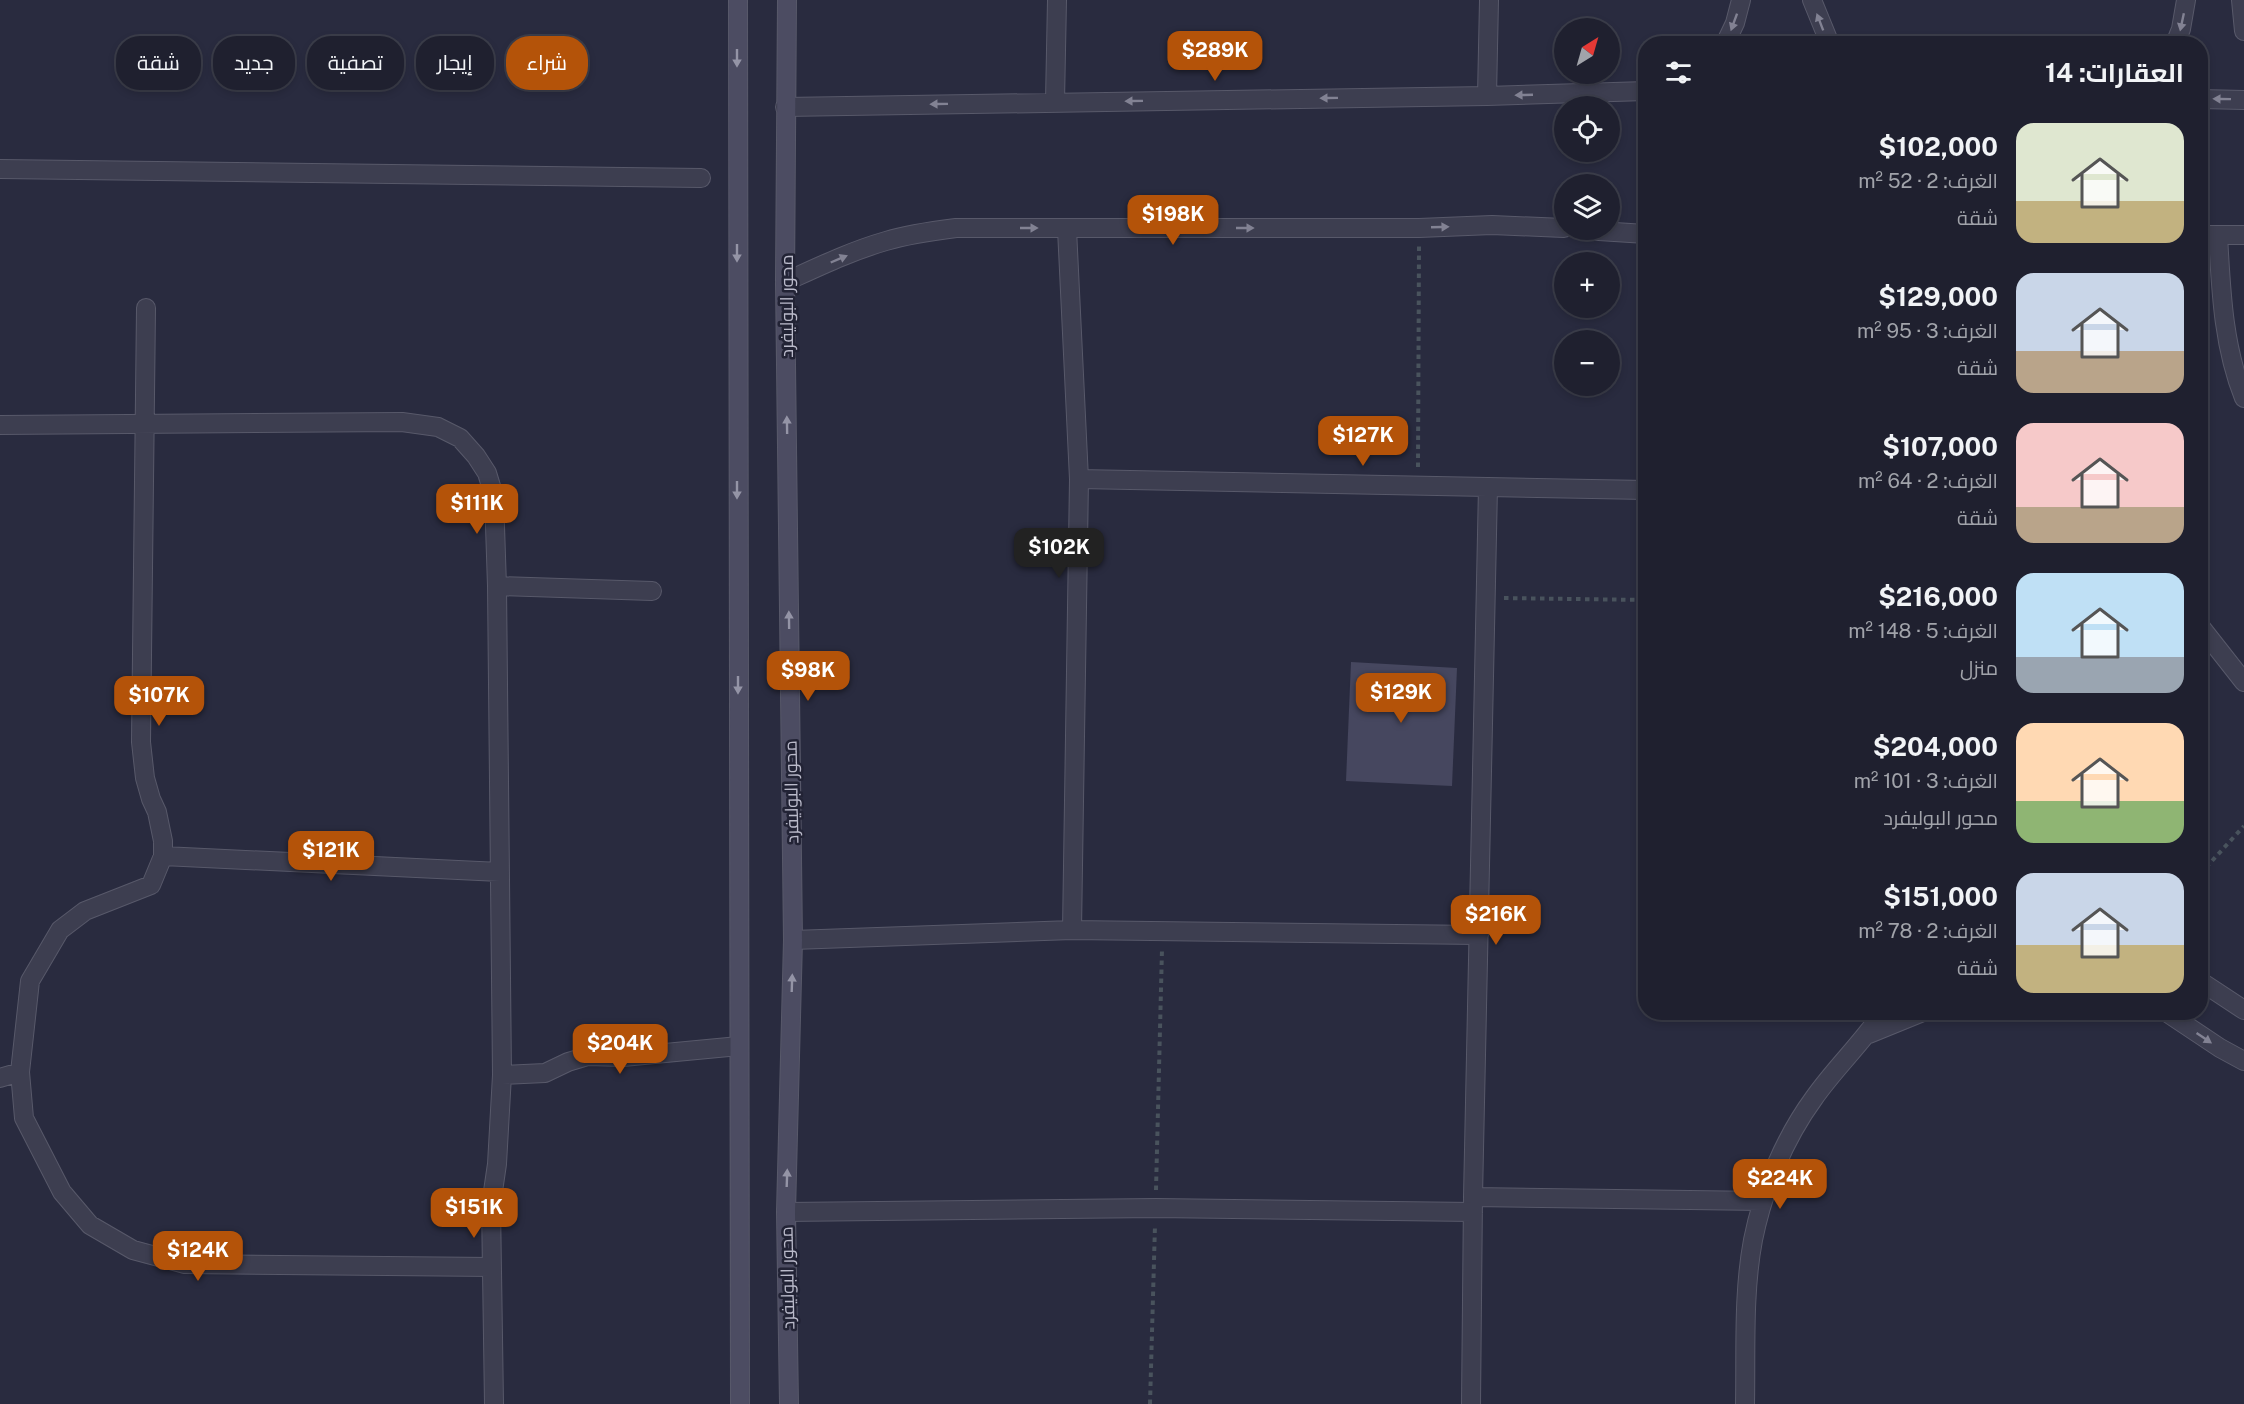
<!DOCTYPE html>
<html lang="ar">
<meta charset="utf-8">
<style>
:root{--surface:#1f202f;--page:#2c2d3b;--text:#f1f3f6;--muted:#a1a3aa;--line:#3c3e4b;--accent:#b45309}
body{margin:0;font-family:"Public Sans",Cairo,sans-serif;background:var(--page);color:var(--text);direction:rtl;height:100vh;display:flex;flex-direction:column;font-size:22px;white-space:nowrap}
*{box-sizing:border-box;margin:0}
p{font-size:20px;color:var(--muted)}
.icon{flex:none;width:33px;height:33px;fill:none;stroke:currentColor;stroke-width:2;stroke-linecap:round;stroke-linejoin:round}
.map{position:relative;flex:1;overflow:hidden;direction:ltr}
.panel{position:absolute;left:1638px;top:36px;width:570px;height:984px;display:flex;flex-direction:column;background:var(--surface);border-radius:24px;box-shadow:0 3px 9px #0003,0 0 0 2px var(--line);direction:rtl}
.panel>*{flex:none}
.hud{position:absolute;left:18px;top:36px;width:570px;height:54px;direction:rtl;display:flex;gap:12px}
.needle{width:39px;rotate:37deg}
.tools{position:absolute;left:1554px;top:18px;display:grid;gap:12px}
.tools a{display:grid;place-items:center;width:66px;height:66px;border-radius:50%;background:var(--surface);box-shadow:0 3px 9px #0003,0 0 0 2px var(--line);font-size:30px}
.price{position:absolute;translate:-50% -51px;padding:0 14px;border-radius:12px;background:var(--accent);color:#fff;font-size:20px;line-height:39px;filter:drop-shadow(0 2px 3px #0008)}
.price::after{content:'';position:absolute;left:50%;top:36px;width:18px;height:14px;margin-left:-9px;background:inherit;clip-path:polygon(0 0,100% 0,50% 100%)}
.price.current{background:#222;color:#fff}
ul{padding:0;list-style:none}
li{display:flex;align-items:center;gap:18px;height:150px;padding:0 24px}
li span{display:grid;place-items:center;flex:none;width:168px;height:120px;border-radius:18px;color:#555}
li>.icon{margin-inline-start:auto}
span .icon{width:72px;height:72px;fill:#fffc;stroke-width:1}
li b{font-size:26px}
h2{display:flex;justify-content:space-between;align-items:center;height:72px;padding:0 24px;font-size:26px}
.chip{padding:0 21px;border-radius:24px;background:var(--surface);box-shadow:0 3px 9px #0003,0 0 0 2px var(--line);font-size:21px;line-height:54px}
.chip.current{background:var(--accent);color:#fff}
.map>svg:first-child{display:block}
.building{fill:#46475f}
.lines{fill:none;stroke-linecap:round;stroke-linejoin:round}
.street-casing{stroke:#58596a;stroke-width:20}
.secondary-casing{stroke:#58596a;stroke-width:20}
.path{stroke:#49535d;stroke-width:4;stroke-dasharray:4.5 4.5;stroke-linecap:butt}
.street{stroke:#3d3e50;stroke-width:18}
.secondary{stroke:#4c4c62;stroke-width:18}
.oneway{fill:#828293}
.oneway2{fill:#9494a6}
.labels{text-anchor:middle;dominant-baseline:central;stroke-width:5;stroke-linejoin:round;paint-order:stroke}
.street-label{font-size:18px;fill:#babaca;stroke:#222335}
</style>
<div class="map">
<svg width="2244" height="1404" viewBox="0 0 2244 1404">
<rect width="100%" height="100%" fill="#292b3f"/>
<!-- building -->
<path class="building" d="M1351,662L1457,668L1452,786L1346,781Z"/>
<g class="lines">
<defs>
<path id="street" d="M1812,0L1830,44
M2241,0L2244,31
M1725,44L1735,23L1741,0
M2175,44L2181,29L2186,0
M1487,96L1489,0
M2200,99L2244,100
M1055,101L1057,0
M785,107L1487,96L1646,91
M0,169L701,178
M1067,229L1079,479L1072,930
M1583,230L1646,234
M2200,235H2244
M2218,235C2221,290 2223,346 2244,398
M785,282C818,267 851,251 886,241C909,234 932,231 956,228H1419L1492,225L1564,228
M0,425L402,422L438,427L460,438L476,456L487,473L494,496L497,586L502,1075L497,1164L491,1205L494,1404
M1079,479L1646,490
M497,586L652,591
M2200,626L2244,682
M163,856L500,872
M793,940L1072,930L1479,935
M2200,981L2244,1010
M2166,1012L2220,1048L2244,1061
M1869,1034L1923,1012
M20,1072L30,981L60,930L85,911L151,885L163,856V841L157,812L151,799L145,778L141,742L146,308
M502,1075L545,1073L568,1062L588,1056L623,1057L739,1046
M0,1078L20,1072L24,1118L62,1192L90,1225L133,1250L185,1264L492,1267
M1473,1197L1763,1201
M786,1212L1156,1208L1473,1212
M1471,1404L1473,1197L1488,487
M1745,1404C1746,1350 1743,1293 1753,1240C1763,1190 1784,1139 1814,1098C1835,1068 1862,1043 1883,1012"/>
<path id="secondary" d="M738,0L740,1404
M787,0L785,282L793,940L786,1212L789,1404"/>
</defs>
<!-- street casing -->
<use href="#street" class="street-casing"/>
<!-- secondary casing -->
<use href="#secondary" class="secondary-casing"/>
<!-- path -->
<path class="path" d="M1418,467L1419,246
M1504,598L1646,600
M2200,874L2244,826
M1156,1190L1162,949
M1150,1404L1155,1225"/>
<!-- street -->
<use href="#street" class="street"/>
<!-- secondary -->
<use href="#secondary" class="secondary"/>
</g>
<!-- one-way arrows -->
<defs><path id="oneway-solid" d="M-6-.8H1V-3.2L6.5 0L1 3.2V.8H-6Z" transform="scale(1.5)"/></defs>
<g class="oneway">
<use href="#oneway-solid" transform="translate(1734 22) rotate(110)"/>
<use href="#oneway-solid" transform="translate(1820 22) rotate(-111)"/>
<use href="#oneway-solid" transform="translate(2182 22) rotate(102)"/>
<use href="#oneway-solid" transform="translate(1524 95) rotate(178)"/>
<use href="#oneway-solid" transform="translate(1329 98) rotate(179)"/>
<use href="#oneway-solid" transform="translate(2222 99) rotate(-179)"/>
<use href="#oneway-solid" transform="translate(1134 101) rotate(179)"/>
<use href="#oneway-solid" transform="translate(939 104) rotate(179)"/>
<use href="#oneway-solid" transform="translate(1440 227) rotate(-2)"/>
<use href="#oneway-solid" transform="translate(1029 228)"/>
<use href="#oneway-solid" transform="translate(1245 228)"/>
<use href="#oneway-solid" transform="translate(839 259) rotate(-23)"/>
<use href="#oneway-solid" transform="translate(2204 1038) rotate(34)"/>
</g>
<g class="oneway2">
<use href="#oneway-solid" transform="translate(737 58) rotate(90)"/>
<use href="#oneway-solid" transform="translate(737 253) rotate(90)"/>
<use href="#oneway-solid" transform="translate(787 425) rotate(-91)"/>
<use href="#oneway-solid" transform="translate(737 490) rotate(90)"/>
<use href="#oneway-solid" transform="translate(789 620) rotate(-91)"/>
<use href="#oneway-solid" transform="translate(738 685) rotate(90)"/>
<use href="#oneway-solid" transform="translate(792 983) rotate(-88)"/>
<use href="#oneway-solid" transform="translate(787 1178) rotate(-88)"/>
</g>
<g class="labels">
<!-- street labels -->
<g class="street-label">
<text transform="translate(786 306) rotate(-90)">محور البوليفرد</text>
<text transform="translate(791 792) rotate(-91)">محور البوليفرد</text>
<text transform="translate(787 1278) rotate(-91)">محور البوليفرد</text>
</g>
</g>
</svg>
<div class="tools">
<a><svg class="needle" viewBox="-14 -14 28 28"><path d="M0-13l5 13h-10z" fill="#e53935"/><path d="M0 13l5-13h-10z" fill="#a1a3aa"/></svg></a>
<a><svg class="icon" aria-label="locate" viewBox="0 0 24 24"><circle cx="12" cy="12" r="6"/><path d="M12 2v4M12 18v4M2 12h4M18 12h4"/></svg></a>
<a><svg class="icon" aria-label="layers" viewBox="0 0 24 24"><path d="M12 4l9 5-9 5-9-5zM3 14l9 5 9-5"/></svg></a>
<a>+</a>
<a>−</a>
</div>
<b class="price" style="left:1215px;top:82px">$289K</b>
<b class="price" style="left:1173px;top:246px">$198K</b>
<b class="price" style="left:1363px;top:467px">$127K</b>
<b class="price" style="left:477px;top:535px">$111K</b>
<b class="price current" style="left:1059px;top:579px">$102K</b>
<b class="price" style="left:808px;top:702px">$98K</b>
<b class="price" style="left:1401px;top:724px">$129K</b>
<b class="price" style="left:159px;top:727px">$107K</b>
<b class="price" style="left:331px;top:882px">$121K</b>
<b class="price" style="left:1496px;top:946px">$216K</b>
<b class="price" style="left:620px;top:1075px">$204K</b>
<b class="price" style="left:1780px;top:1210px">$224K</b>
<b class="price" style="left:474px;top:1239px">$151K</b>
<b class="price" style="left:198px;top:1282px">$124K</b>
<div class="hud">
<a class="chip current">شراء</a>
<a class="chip">إيجار</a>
<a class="chip">تصفية</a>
<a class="chip">جديد</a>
<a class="chip">شقة</a>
</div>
<section class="panel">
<h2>العقارات: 14<svg class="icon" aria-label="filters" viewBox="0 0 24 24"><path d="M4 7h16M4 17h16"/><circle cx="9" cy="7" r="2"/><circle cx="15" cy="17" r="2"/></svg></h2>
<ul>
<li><span style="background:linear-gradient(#dfe7d0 65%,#c2b280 0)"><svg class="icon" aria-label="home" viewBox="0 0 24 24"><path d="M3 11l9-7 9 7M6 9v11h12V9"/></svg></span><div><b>$102,000</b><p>الغرف: 2 · 52 m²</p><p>شقة</p></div></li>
<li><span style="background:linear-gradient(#c9d6e8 65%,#b9a48a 0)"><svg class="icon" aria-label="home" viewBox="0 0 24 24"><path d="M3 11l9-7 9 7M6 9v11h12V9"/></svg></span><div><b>$129,000</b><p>الغرف: 3 · 95 m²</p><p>شقة</p></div></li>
<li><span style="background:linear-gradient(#f6c9c9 70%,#b9a48a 0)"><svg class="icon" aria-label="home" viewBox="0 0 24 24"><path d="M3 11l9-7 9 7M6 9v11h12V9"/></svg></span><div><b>$107,000</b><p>الغرف: 2 · 64 m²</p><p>شقة</p></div></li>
<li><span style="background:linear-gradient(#bfe0f5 70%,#9aa5b1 0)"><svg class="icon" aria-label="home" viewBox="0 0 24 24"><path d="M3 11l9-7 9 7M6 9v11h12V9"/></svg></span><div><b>$216,000</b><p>الغرف: 5 · 148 m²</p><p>منزل</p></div></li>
<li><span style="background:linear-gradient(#ffd9b3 65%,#8fb573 0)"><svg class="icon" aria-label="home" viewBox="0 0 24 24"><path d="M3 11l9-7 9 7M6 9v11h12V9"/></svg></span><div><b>$204,000</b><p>الغرف: 3 · 101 m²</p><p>محور البوليفرد</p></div></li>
<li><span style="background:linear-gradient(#c9d6e8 60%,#c2b280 0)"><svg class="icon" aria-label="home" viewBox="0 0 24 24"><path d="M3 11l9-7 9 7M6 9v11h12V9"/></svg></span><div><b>$151,000</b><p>الغرف: 2 · 78 m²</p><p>شقة</p></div></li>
</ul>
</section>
</div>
